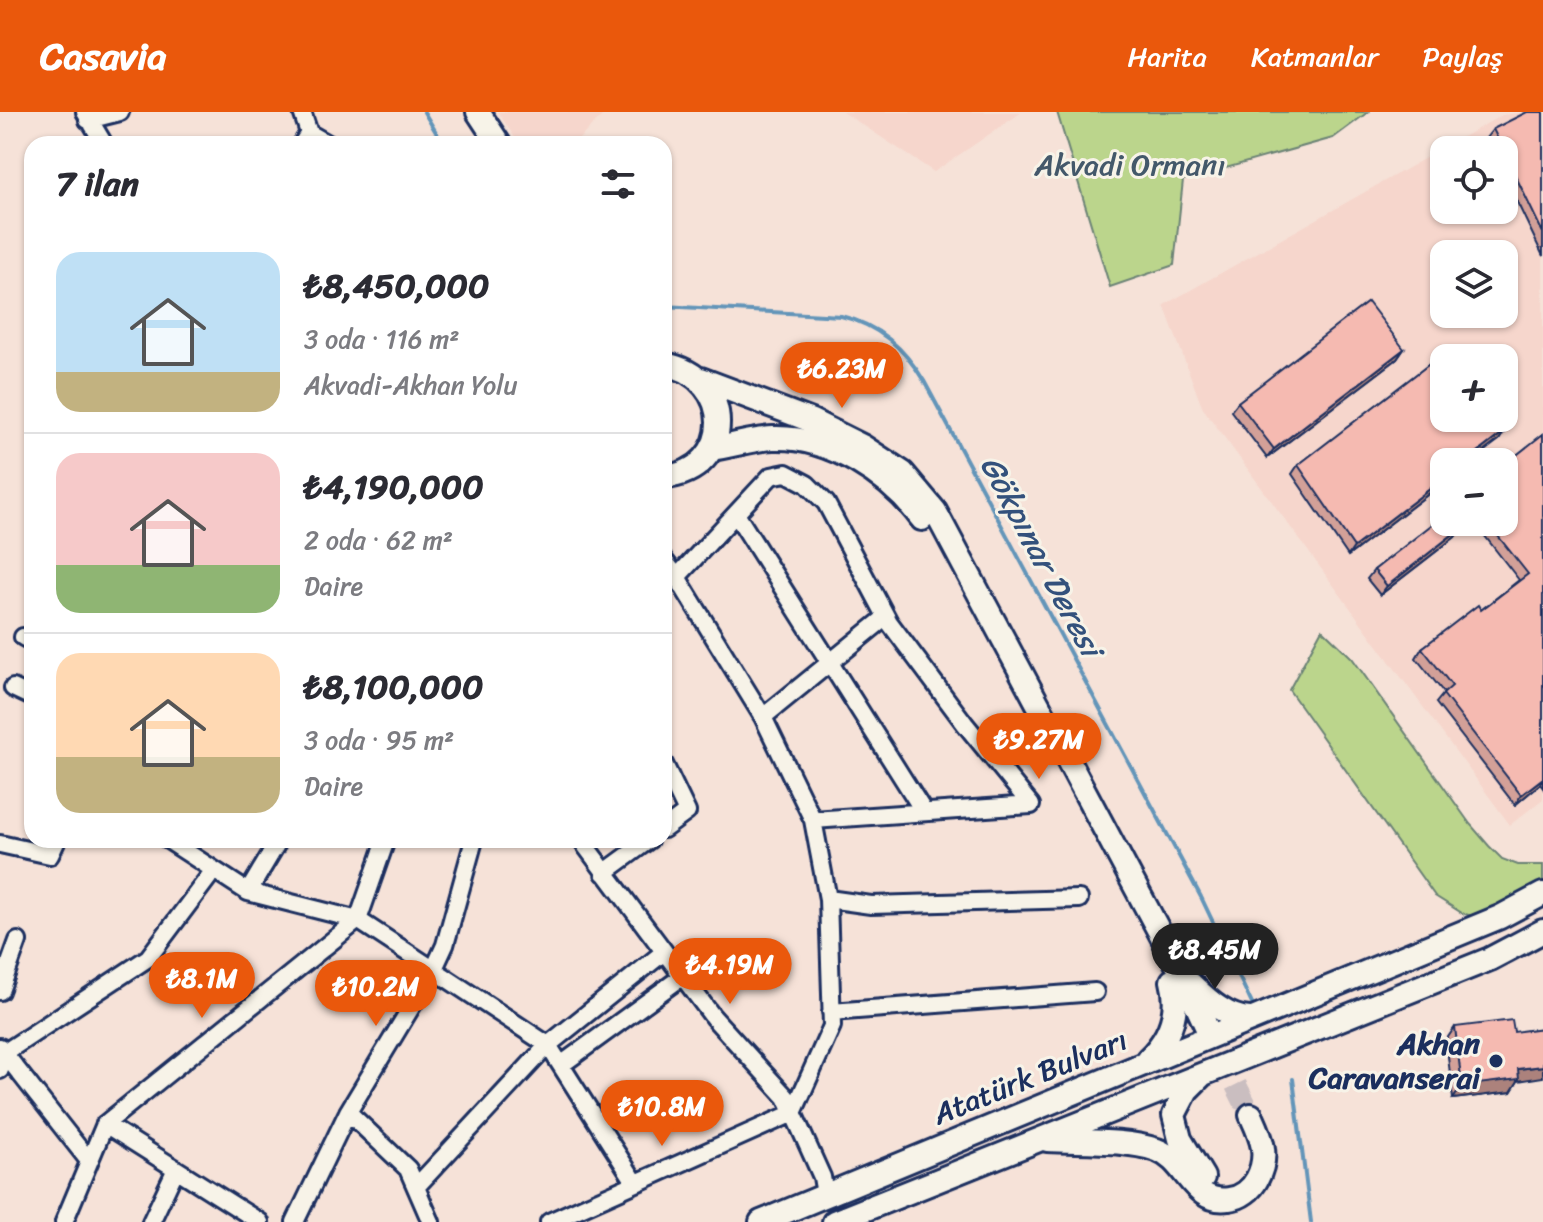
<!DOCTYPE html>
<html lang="tr">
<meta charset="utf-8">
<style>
:root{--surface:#fff;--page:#f7f7f7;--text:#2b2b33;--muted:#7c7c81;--line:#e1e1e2;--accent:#ea580c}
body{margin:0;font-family:Sriracha,sans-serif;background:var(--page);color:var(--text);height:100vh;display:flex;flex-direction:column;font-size:30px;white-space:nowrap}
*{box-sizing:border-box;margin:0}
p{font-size:26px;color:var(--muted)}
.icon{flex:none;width:44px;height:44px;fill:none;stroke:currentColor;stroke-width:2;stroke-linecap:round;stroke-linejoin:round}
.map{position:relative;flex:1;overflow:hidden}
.side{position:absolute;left:24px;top:24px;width:648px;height:712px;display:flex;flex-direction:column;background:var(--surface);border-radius:24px;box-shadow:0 2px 6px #0004}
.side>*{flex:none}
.controls{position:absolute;left:1430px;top:24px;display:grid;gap:16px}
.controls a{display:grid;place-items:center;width:88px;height:88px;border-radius:16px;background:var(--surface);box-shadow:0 2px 6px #0004;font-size:40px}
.price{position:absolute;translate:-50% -68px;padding:0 18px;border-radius:28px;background:var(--accent);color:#fff;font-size:26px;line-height:52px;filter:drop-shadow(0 2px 4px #0008)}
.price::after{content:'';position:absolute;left:50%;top:48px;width:24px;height:18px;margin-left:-12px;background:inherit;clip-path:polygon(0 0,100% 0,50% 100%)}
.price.current{background:#222;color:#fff}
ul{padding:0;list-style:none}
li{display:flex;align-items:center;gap:24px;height:200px;padding:0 32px}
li+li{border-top:2px solid var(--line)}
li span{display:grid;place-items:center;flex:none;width:224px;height:160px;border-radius:24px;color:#555}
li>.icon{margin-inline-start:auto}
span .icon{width:96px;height:96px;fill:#fffc;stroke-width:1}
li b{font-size:34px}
h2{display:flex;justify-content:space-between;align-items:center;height:96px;padding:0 32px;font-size:34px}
header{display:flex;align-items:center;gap:48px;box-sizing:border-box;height:112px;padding:0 40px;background:var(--accent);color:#fff}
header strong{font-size:38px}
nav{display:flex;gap:44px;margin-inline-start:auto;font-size:28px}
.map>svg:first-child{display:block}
.built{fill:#f6d6cc;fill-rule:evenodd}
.green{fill:#bbd58c;stroke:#6b8275;stroke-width:2}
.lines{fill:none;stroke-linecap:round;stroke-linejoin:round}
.stream{stroke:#6395b9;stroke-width:4}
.major-tunnel{stroke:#cabec0;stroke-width:22;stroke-dasharray:22 11;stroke-linecap:butt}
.minor-casing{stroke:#1b2f5e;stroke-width:22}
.major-casing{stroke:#1b2f5e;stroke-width:28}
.minor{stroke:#f7f3e8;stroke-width:16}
.major{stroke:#f7f3e8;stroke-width:22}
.wall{fill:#d3a098;stroke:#1b2f5e;stroke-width:2}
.shaded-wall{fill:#ac827c;stroke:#1b2f5e;stroke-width:2}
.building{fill:#f5bab1;stroke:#1b2f5e;stroke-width:2}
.poi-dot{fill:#1b2f5e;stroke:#f7f3e8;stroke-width:3}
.labels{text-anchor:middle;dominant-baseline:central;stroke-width:6;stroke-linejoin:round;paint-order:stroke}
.park-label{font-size:30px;fill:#43586a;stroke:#f7f3e8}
.poi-label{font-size:30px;font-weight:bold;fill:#1b2f5e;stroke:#f7f3e8;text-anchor:end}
.street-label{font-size:30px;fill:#1b2f5e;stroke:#f7f3e8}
.water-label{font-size:32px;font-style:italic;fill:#33517c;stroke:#f7f3e8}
</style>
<header>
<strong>Casavia</strong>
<nav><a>Harita</a><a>Katmanlar</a><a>Paylaş</a></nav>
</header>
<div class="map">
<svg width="1543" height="1110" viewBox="0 0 1543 1110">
<rect width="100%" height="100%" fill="#f6e2d8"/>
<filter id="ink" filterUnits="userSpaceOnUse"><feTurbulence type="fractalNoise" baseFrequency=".0125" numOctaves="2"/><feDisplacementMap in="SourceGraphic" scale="16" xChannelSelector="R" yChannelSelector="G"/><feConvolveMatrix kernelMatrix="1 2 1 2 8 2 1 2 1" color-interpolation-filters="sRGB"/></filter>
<g filter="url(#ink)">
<!-- built -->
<path class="built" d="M498,0H606L574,32H519Z
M843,0H1022L934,60Z
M1528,0H1543V687L1510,713L1202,295L1164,193L1502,3ZM1444,38H1504V98H1444ZM1444,142H1504V202H1444ZM1444,246H1504V306H1444ZM1444,350H1504V410H1444Z"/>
<!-- green -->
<path class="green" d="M1057,0H1368L1333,26L1183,68L1174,153L1110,175Z
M1322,517L1352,546L1470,712L1489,734L1502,747L1518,753H1543V772L1475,805L1462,801L1435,784L1289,578Z"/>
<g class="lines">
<!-- stream -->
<path class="stream" d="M424,0L443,32
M664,194L841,204C879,213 904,236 924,269L1201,785L1253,894
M1293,967L1311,1110"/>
<!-- major-tunnel -->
<path class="major-tunnel" d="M1206,914L1251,1003"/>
<defs>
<path id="minor" d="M85,0L104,32
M88,8L120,0
M309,21L328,32
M302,32L309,21L302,0
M736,402L924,700
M677,465L771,364L786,361L807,372L826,391L889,510L965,612L1031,693
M23,525L32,530
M13,576L32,585
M763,605L886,505
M664,652L687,700L664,717
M813,708L1031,693
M168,728L248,780L358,808L548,933L635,1070
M581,728L713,905L786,985L822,1065L825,1082
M0,732L50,743L57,728
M604,761L649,728
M248,780L279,728
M828,787L871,793L1079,787
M0,879L18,829
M831,900L1095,880
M0,935L4,941L148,846L214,758
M561,953L683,864
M0,958L4,941L89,1049
M348,1000L408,1057L431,1110
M105,1012L260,1110
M416,1075L548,933L664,840
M64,1110L105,1012L358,808L386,728
M151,1110L176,1057
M295,1110L348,1000L433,859L445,833L474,728
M549,1110L793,1001L832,914L828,787L813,708L763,605L677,465L664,448"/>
<path id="major" d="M478,0L499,32
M664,252C736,264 736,359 664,365
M701,267L812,309L862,334L903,361L935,399L1183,864L1206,914
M711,337C732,334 753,327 773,326C830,324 889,363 922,407
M1191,872C1208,888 1226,906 1250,907
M1148,947C1170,926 1180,900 1172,869
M1201,964L1187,978L1174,1003L1180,1027L1203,1065
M1047,1028C1082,1030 1124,1027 1157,1038C1187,1049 1192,1093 1229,1087C1241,1086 1252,1077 1257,1067C1270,1043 1261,1025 1251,1003
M761,1110L1500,805L1543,782
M834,1110L1490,847L1543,819"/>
</defs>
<!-- minor casing -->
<use href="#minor" class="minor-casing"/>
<!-- major casing -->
<use href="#major" class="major-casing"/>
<!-- minor -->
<use href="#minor" class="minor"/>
<!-- major -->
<use href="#major" class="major"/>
</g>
<!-- wall -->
<path class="wall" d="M1543,0V144L1504,63V38H1492L1486,26L1493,17Z
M1404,237L1397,247L1267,346L1231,299L1238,290Z
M1505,319L1499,328L1444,350V370L1348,444L1292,362L1298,353Z
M1543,322V676L1540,672L1515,693L1436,591L1444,581L1416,546L1422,536L1481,498L1519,468L1474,410H1504Z
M1462,415L1455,425L1380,483L1367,467L1374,458Z
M1455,915L1518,969L1511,980L1453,987L1446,928Z"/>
<!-- shaded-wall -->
<path class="shaded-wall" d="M1404,237L1397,247L1267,346L1274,337Z
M1505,319L1499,328L1470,350H1465Z
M1444,366V370L1348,444L1354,435Z
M1462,415L1455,425L1380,483L1387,474Z
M1543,666L1540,672L1515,693L1521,683Z
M1543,954V965L1518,969L1511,980L1453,987L1462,974L1518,957Z"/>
<!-- building -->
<path class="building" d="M1527,0H1543V121L1493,17Z
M1368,190L1404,237L1274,337L1238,290Z
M1445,240L1450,246H1444V306H1496L1505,319L1465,350H1444V366L1354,435L1298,353Z
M1543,322V666L1521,683L1443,582L1452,574L1422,536L1478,493L1481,498L1528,462L1487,410H1504V353Z
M1444,403V410H1458L1462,415L1387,474L1374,458Z
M1512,908L1514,920L1543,916V954L1518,957L1519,967L1462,974L1455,915Z"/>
</g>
<!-- markers -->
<circle class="poi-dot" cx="1496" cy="949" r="8"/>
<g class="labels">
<!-- park labels -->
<g class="park-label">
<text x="1130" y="53">Akvadi Ormanı</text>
</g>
<!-- poi labels -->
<g class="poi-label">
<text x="1480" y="932">Akhan<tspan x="1480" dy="34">Caravanserai</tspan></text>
</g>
<!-- street labels -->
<g class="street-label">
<text transform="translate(1030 965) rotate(-22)">Atatürk Bulvarı</text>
</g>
<!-- water labels -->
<g class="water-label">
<text transform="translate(1041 444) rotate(62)">Gökpınar Deresi</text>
</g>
</g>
</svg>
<div class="controls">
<a><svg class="icon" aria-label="locate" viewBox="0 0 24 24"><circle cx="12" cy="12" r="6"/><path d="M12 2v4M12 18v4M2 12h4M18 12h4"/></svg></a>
<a><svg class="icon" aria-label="layers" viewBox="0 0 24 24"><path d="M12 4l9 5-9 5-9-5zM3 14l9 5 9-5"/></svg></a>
<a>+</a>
<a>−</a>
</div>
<b class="price" style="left:842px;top:298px">₺6.23M</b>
<b class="price" style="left:1039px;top:669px">₺9.27M</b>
<b class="price current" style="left:1215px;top:879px">₺8.45M</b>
<b class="price" style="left:730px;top:894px">₺4.19M</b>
<b class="price" style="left:202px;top:908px">₺8.1M</b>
<b class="price" style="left:376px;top:916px">₺10.2M</b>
<b class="price" style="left:662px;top:1036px">₺10.8M</b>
<section class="side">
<h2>7 ilan<svg class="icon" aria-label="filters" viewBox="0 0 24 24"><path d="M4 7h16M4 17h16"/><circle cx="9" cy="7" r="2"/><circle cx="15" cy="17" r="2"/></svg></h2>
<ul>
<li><span style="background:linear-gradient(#bfe0f5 75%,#c2b280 0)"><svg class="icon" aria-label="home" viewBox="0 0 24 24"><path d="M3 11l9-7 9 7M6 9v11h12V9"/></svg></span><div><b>₺8,450,000</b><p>3 oda · 116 m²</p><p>Akvadi-Akhan Yolu</p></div></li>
<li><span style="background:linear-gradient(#f6c9c9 70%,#8fb573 0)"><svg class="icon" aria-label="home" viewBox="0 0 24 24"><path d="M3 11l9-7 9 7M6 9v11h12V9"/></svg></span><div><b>₺4,190,000</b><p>2 oda · 62 m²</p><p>Daire</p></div></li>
<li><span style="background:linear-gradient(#ffd9b3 65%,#c2b280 0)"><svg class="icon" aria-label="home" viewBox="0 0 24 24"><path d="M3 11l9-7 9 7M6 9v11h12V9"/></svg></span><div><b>₺8,100,000</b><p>3 oda · 95 m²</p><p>Daire</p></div></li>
</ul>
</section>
</div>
